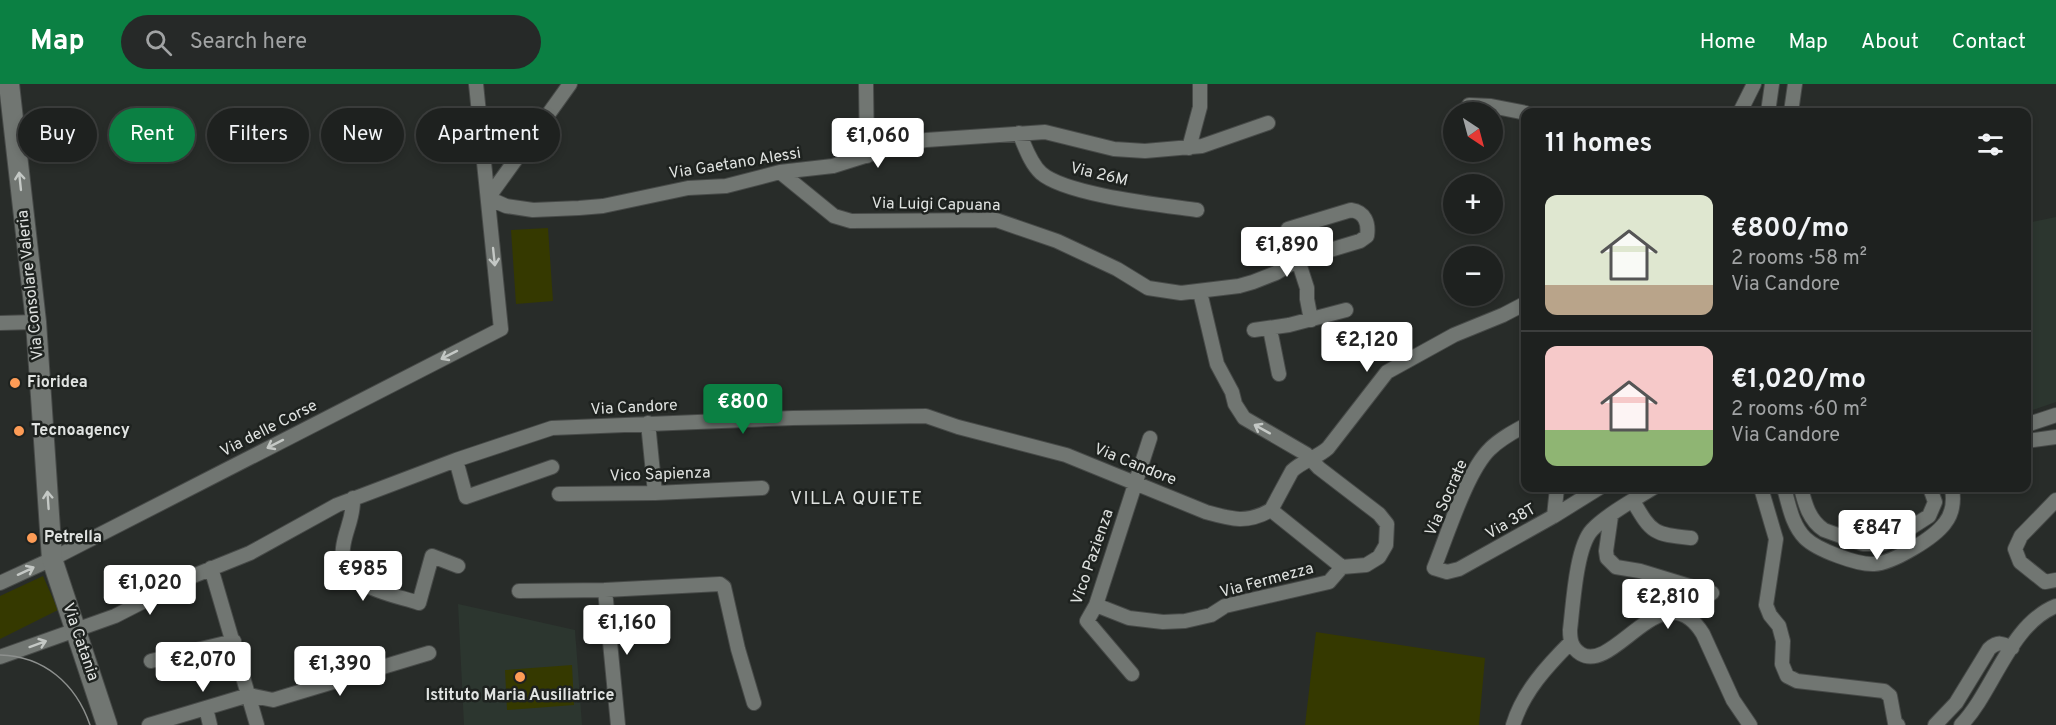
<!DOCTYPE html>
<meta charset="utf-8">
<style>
:root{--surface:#1e211f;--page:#262928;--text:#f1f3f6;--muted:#a1a3a4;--line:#3c3e3d;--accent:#0b8043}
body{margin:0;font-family:Overpass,sans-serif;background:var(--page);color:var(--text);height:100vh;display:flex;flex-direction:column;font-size:22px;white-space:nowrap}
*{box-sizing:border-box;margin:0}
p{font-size:20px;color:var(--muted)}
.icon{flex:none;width:33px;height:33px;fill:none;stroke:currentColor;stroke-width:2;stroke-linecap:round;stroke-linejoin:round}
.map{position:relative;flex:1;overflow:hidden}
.side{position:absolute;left:1521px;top:24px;width:510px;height:384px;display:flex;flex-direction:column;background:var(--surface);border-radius:12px;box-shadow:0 3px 9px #0003,0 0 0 2px var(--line)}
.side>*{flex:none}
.banner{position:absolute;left:18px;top:24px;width:570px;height:54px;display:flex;gap:12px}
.needle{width:39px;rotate:144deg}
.fabs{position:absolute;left:1443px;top:18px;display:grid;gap:12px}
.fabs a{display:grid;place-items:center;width:60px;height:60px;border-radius:50%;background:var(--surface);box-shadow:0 3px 9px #0003,0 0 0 2px var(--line);font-size:30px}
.price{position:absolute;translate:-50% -51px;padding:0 14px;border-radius:6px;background:#fff;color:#222;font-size:20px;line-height:39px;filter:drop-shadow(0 2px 3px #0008)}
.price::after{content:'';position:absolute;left:50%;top:36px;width:18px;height:14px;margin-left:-9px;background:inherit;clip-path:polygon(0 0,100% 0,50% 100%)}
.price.on{background:var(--accent);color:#fff}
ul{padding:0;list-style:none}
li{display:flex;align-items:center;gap:18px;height:150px;padding:0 24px}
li+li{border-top:2px solid var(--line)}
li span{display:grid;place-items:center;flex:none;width:168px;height:120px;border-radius:12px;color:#555}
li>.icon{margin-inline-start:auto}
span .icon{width:72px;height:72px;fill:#fffc;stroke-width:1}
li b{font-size:26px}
h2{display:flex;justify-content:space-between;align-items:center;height:72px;padding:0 24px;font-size:26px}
.chip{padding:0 21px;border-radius:27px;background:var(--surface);box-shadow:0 3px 9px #0003,0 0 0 2px var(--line);font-size:21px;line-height:54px}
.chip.on{background:var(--accent);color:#fff}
header{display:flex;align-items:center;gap:36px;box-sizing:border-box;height:84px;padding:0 30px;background:var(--accent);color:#fff}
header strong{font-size:28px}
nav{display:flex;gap:33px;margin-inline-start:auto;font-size:21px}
.search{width:420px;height:54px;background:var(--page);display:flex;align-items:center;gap:15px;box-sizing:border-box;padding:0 21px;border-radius:33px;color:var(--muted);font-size:22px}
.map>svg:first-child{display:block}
.built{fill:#2c362f}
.green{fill:#353900}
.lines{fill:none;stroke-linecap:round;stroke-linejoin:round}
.street-casing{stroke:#474a48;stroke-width:16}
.secondary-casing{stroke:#474a48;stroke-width:22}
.street{stroke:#717672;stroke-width:14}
.secondary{stroke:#717672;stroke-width:20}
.tram{stroke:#8d908e;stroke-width:1.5}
.oneway{stroke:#c4c8c5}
.poi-dot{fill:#fd9c56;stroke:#1e221f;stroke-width:2}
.labels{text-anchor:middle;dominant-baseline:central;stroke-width:5;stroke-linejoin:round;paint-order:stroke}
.street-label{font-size:16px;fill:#e0e3e1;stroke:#1e221f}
.poi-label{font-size:16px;font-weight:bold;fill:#e0e3e1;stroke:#1e221f;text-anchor:start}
.neighbourhood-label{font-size:18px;letter-spacing:1.5px;fill:#e0e3e1;stroke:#1e221f}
</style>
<header>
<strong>Map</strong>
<div class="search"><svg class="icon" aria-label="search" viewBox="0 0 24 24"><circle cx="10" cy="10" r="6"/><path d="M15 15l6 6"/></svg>Search here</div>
<nav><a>Home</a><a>Map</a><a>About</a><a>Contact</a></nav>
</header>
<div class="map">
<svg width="2056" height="641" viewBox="0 0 2056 641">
<rect width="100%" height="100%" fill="#282c29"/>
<!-- built -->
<path class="built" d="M2056,133V318L2027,328V139Z
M458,520L575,546L582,641H464Z"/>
<!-- green -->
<path class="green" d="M548,144L553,217L516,220L511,146Z
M43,492L58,526L0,555V512Z
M1316,548L1485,574L1479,641H1305Z
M572,581L574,621L507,626L505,586Z"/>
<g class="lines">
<defs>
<path id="street" d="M866,0L867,72
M1469,21L1491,22L1526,29
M1740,28L1754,0
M1768,28L1772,0
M1791,28L1795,0
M1019,49C1025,62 1030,79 1041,89C1066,111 1162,121 1197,126
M1189,64L1200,23V0
M780,88L834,132L851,137L996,136L1057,157L1117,185L1148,204L1181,209L1239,202L1253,198L1276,189L1297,176L1360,157L1367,152C1369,139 1365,128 1351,126L1288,145L1307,204V215L1311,236
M488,114L506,122L533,126L579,124L603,122L688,104L726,102L780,88L833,82L887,65L926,56L1045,48L1114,65L1145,67L1202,62L1268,39
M488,114L570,0
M0,239L36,238
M1270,245L1279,290
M1254,246L1289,241L1346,226
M648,339L655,409
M1526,341C1513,348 1500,355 1490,365C1467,387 1447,452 1434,484L1447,488L1459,485L1554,432L1599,404
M2026,341L2056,331
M2026,357L2056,353
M456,376L466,413L552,383
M1653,404C1635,415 1606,431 1592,446C1576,463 1573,522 1570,546C1570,555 1571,564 1581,570C1615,590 1663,485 1703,550L1733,616L1750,641
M1761,404L1776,455L1766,521L1770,531L1779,542L1783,557L1782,580L1787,592L1797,597L1884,607L1890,612L1895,639L1898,641
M1784,404C1789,421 1792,441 1805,454C1817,466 1858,481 1874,480C1893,479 1934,454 1945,439C1953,429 1954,416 1952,404
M1801,404C1805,420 1809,436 1824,446L1863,460H1880L1890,457L1929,432L1935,418L1930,404
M559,410L655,409L762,404
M353,414C354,434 345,446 343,464C338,503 392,510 419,519L432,472L458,482
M2056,416L2021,452L2015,465L2020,478L2045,498L2056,496
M1633,417C1652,450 1654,450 1691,454
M1271,426L1292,387C1302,377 1317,374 1328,364L1387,288L1454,251L1503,231L1526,219
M1271,426L1342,483
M1554,432L1557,404
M1611,432L1606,467L1607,474L1616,483L1640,487L1712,509
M211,484L257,641
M0,499L52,475L501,245L476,0
M605,506L618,641
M519,507L605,506L720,500L724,503L738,565L754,619
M1096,521L1129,534L1163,538L1185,537L1211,531L1225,522L1329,498L1342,483L1366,481L1379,473L1386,461L1387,440L1379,430L1319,384L1306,370L1244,334L1235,320L1232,308L1217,280L1200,208
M0,573L115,532L193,492L250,469L337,421L456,376L552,344L793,334L926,332L958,343L1066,371L1206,428C1231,435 1247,440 1271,426
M151,577L234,557
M1132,590L1087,537L1096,521L1150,354
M206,624L210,641
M149,641L249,611L273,616L429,569
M1513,641C1523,608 1547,582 1571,558
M1935,641L1956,619L1989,565C1998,557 2002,559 2012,564
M1961,641C1994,607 2009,541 2056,522"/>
<path id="secondary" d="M9,0L36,238L52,475L107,641"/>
</defs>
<!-- street casing -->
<use href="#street" class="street-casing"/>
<!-- secondary casing -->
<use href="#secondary" class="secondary-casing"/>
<!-- street -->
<use href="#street" class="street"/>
<!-- secondary -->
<use href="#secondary" class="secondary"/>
<!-- tram -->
<path class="tram" d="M0,571C44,572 76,600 90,641"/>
</g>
<!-- one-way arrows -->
<defs><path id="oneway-shaft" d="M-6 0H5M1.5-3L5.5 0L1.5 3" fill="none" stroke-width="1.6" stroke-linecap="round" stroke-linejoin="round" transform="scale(1.5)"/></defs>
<g class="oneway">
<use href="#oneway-shaft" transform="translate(20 97) rotate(-96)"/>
<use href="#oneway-shaft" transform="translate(494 173) rotate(84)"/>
<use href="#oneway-shaft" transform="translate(449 271) rotate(153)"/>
<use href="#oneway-shaft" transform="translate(1262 345) rotate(-151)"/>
<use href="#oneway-shaft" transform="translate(275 360) rotate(153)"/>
<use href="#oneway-shaft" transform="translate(48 416) rotate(-94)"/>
<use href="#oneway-shaft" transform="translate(26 487) rotate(-25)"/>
<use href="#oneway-shaft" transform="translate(38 560) rotate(-20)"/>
</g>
<!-- markers -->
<g class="poi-dot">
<circle cx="15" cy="299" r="6"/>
<circle cx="19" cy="347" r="6"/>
<circle cx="32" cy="454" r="6"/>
<circle cx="520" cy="593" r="6"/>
</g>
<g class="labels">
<!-- street labels -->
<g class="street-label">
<text transform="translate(735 80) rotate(-9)">Via Gaetano Alessi</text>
<text transform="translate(1099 91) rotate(13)">Via 26M</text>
<text transform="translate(936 121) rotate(1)">Via Luigi Capuana</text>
<text transform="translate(31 201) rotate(-96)">Via Consolare Valeria</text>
<text transform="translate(634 324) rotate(-3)">Via Candore</text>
<text transform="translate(269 345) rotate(-27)">Via delle Corse</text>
<text transform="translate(1135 381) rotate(22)">Via Candore</text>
<text transform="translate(660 391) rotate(-2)">Vico Sapienza</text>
<text transform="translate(1447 414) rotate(-66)">Via Socrate</text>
<text transform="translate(1511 438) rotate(-30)">Via 38T</text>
<text transform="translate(1093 473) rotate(-71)">Vico Pazienza</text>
<text transform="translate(1267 497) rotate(-15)">Via Fermezza</text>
<text transform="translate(80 558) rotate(71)">Via Catania</text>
</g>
<!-- poi labels -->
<g class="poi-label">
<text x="27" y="299">Fioridea</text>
<text x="31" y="347">Tecnoagency</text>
<text x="44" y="454">Petrella</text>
<text x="520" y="612" text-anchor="middle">Istituto Maria Ausiliatrice</text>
</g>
<!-- neighbourhood labels -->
<g class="neighbourhood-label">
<text x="857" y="415">VILLA QUIETE</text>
</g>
</g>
</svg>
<div class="fabs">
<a><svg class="needle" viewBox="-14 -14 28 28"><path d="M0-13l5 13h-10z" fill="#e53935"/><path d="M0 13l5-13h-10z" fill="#a1a3a4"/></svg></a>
<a>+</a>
<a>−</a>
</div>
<b class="price" style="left:878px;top:85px">€1,060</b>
<b class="price" style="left:1287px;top:194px">€1,890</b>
<b class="price" style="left:1367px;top:289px">€2,120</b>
<b class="price on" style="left:743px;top:351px">€800</b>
<b class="price" style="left:1877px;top:477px">€847</b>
<b class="price" style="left:363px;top:518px">€985</b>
<b class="price" style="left:150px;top:532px">€1,020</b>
<b class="price" style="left:1668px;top:546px">€2,810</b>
<b class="price" style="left:627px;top:572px">€1,160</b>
<b class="price" style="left:203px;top:609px">€2,070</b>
<b class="price" style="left:340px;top:613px">€1,390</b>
<div class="banner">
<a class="chip">Buy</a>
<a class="chip on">Rent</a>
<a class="chip">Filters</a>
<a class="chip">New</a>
<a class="chip">Apartment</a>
</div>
<section class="side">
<h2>11 homes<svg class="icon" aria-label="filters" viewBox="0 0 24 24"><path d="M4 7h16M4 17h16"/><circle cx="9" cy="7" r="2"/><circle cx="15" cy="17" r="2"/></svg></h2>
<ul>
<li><span style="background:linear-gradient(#dfe7d0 75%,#b9a48a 0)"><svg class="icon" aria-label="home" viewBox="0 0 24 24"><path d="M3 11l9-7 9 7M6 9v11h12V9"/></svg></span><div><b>€800/mo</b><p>2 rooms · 58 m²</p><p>Via Candore</p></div></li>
<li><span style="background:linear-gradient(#f6c9c9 70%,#8fb573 0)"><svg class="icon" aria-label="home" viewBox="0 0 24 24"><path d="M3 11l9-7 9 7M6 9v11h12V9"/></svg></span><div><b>€1,020/mo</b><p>2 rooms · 60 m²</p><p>Via Candore</p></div></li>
</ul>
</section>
</div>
